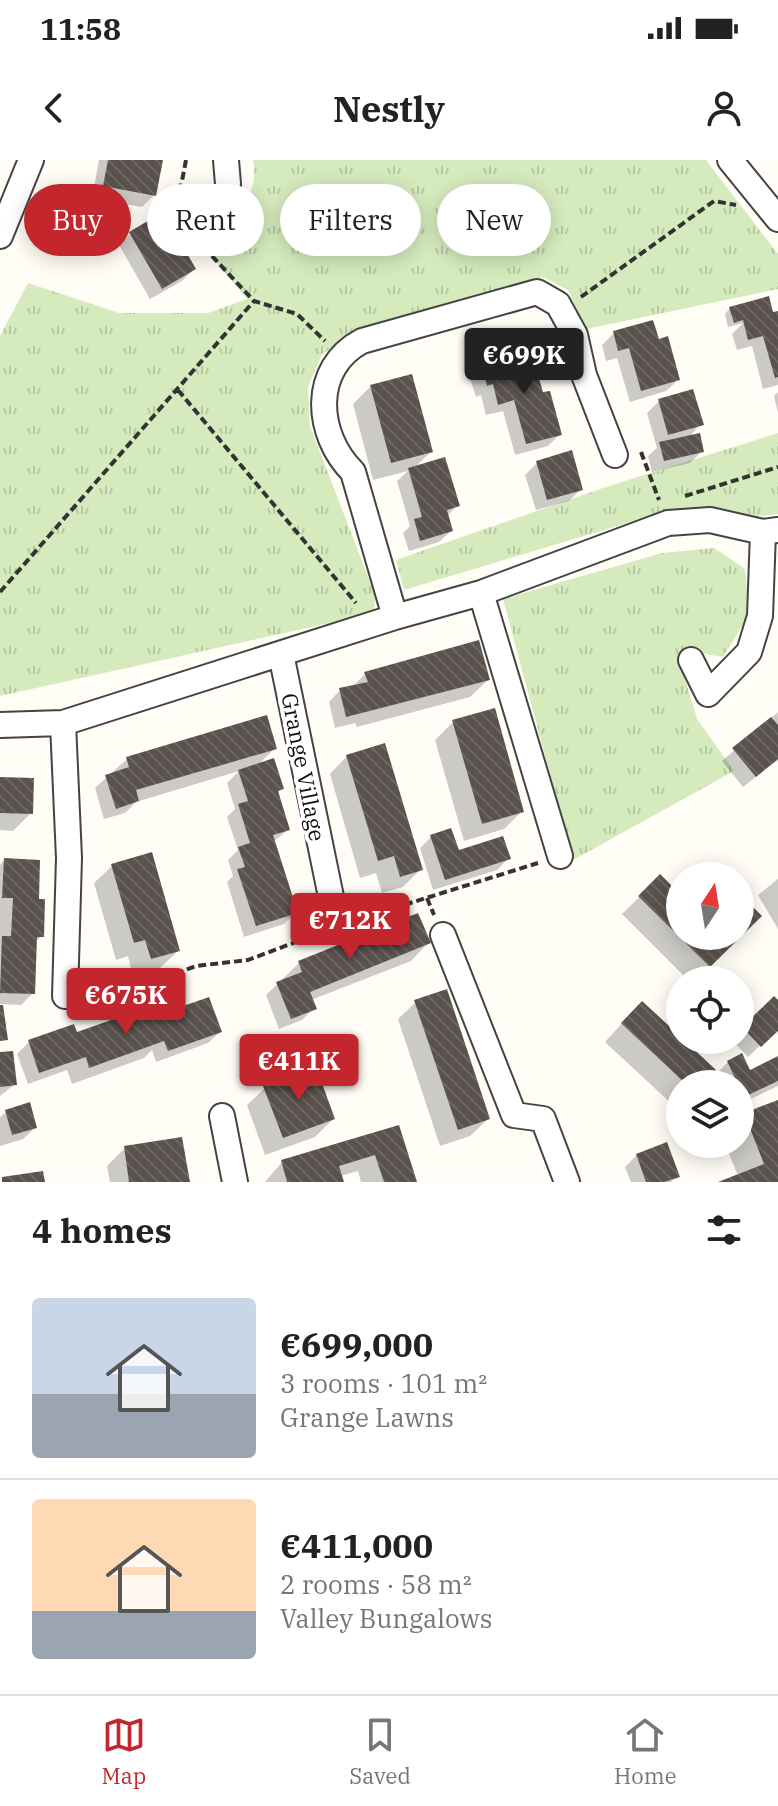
<!DOCTYPE html>
<meta charset="utf-8">
<style>
:root{--surface:#fff;--page:#f6f6f6;--text:#222;--muted:#767676;--line:#e0e0e0;--accent:#c4262e}
body{margin:0;font-family:"IBM Plex Serif",serif;background:var(--page);color:var(--text);height:100vh;display:flex;flex-direction:column;font-size:30px;white-space:nowrap}
*{box-sizing:border-box;margin:0}
p{font-size:26px;color:var(--muted)}
.icon{flex:none;width:44px;height:44px;fill:none;stroke:currentColor;stroke-width:2;stroke-linecap:round;stroke-linejoin:round}
.map{position:relative;height:1022px;overflow:hidden}
.side{display:flex;flex-direction:column;background:var(--surface);flex:1}
.side>*{flex:none}
.banner{position:absolute;left:24px;top:24px;width:730px;height:72px;display:flex;gap:16px}
.needle{width:52px;rotate:12deg}
.buttons{position:absolute;left:666px;top:702px;display:grid;gap:16px}
.buttons a{display:grid;place-items:center;width:88px;height:88px;border-radius:50%;background:var(--surface);box-shadow:0 4px 20px #0003;font-size:40px}
.price{position:absolute;translate:-50% -68px;padding:0 18px;border-radius:8px;background:var(--accent);color:#fff;font-size:26px;line-height:52px;filter:drop-shadow(0 2px 4px #0008)}
.price::after{content:'';position:absolute;left:50%;top:48px;width:24px;height:18px;margin-left:-12px;background:inherit;clip-path:polygon(0 0,100% 0,50% 100%)}
.price.on{background:#222;color:#fff}
ul{padding:0;list-style:none}
li{display:flex;align-items:center;gap:24px;height:200px;padding:0 32px}
li+li{border-top:2px solid var(--line)}
li span{display:grid;place-items:center;flex:none;width:224px;height:160px;border-radius:8px;color:#555}
li>.icon{margin-inline-start:auto}
span .icon{width:96px;height:96px;fill:#fffc;stroke-width:1}
li b{font-size:34px}
h2{display:flex;justify-content:space-between;align-items:center;height:96px;padding:0 32px;font-size:34px}
.tag{padding:0 28px;border-radius:36px;background:var(--surface);box-shadow:0 4px 20px #0003;font-size:28px;line-height:72px}
.tag.on{background:var(--accent);color:#fff}
.status{display:flex;justify-content:space-between;align-items:center;height:56px;padding:0 40px;background:var(--surface);direction:ltr}
.status svg{height:22px;fill:currentColor}
header{display:flex;justify-content:space-between;align-items:center;height:104px;padding:0 32px;background:var(--surface);font-size:36px;font-weight:700}
.tabs{display:flex;justify-content:space-around;align-items:center;height:112px;border-top:2px solid var(--line);background:var(--surface);font-size:22px;color:var(--muted)}
.tabs a{display:grid;justify-items:center;gap:4px}
.tabs .on{color:var(--accent)}
.map>svg:first-child{display:block}
.grass{fill:url(#grass-tufts)}
.shadow{fill:#0003}
.building{fill:url(#building-back-hatch)}
.lines{fill:none;stroke-linecap:round;stroke-linejoin:round}
.street-casing{stroke:#444;stroke-width:28}
.path{stroke:#333;stroke-width:4;stroke-dasharray:8 4;stroke-linecap:butt}
.street{stroke:#fff;stroke-width:24}
.labels{text-anchor:middle;dominant-baseline:central;stroke-width:8;stroke-linejoin:round;paint-order:stroke}
.street-label{font-size:22px;fill:#111;stroke:#fff}
</style>
<div class="status"><b>11:58</b><svg viewBox="0 0 49 12"><path d="M0 12V9h3v3zM5 12V6h3v6zM10 12V3h3v9zM15 12V0h3v12zM26 1h20v11H26zM47 4h2v5h-2z"/></svg></div>
<header><svg class="icon" aria-label="back" viewBox="0 0 24 24"><path d="M15 5l-7 7 7 7"/></svg>Nestly<svg class="icon" aria-label="person" viewBox="0 0 24 24"><circle cx="12" cy="8" r="4"/><path d="M4 21q1-7 8-7t8 7"/></svg></header>
<div class="map">
<svg width="778" height="1022" viewBox="0 0 778 1022">
<defs>
<pattern id="grass-tufts" width="24" height="20" patternUnits="userSpaceOnUse" patternTransform="scale(2)"><rect width="24" height="20" fill="#d5ebbd"/><path d="M3 7l-1-3M5 7V3M7 7l1-3M15 17l-1-3M17 17v-4M19 17l1-3" fill="none" stroke="#b6c8a1"/></pattern>
<pattern id="building-back-hatch" width="6" height="6" patternUnits="userSpaceOnUse" patternTransform="scale(2)"><rect width="6" height="6" fill="#5a524d"/><path d="M-1 5l2 2M0 0l6 6M5-1l2 2" fill="none" stroke="#6d6662"/></pattern>
</defs>
<rect width="100%" height="100%" fill="#fffdf5"/>
<!-- grass -->
<path class="grass" d="M253,0H706L778,94V129L586,169L568,130L543,117L358,172L322,194L308,227L310,266L375,435L374,453L0,536V176L28,123L119,153H208L247,139L168,44L179,22C186,29 193,40 202,44C238,63 260,35 253,0Z
M778,273V354L761,356L707,350L654,355L404,430L396,400L606,327Z
M714,388L745,409L749,455L723,497L688,491L681,505L697,559L734,611L573,700L503,439L662,393Z"/>
<!-- shadow -->
<path class="shadow" d="M99,0H161L154,35L142,47L92,38Z
M130,74L194,109L182,121L150,139L119,85Z
M730,148L778,153V225L763,229L752,186L737,190L732,174L743,163L728,167L725,154Z
M652,162L658,182L678,220L666,231L630,242L617,198L606,201L602,185L614,173Z
M482,206L529,217L560,274L548,286L515,295L503,251L486,255L481,235L476,237L470,218Z
M371,226L431,292L414,308L457,346L447,356L451,371L439,382L409,391L403,373L410,366L397,321L408,311L373,320L353,244Z
M778,232V253L774,236Z
M659,241L701,264L688,278L702,291L690,303L652,312L648,296L657,288L647,253Z
M537,303L581,329L569,341L536,350L525,315Z
M477,482L488,520L470,537L357,567L355,563L335,568L329,542L340,530L351,528L365,514Z
M778,552V600L743,627L722,601Z
M453,562L522,651L504,669L464,681L435,580Z
M275,588L258,605L282,628L276,634L288,670L273,682L296,752L284,764L244,777L227,722L233,716L228,700L238,690L227,657L235,649L227,623L239,611L136,642L125,653L104,659L95,628L127,599Z
M347,596L420,710L403,727L382,733L376,713L360,718L330,614Z
M0,619L31,653L13,671L0,670Z
M431,677L457,693L509,698L497,710L433,730L420,688Z
M4,700L37,741L42,776L35,782L33,833L21,845L0,844V705Z
M112,706L178,791L160,808L133,816L128,796L116,800L94,723Z
M660,717L680,737V776H739L694,820H688L622,754Z
M778,719V769L758,735Z
M417,756L428,783L411,801L311,840L314,848L302,860L279,869L266,835L299,803Z
M774,839L778,843V868L748,897L732,880H740V872Z
M416,842L488,959L470,976L440,986L398,859Z
M154,860L220,872L208,883L156,902L152,890L144,898L72,924L67,910L28,924L17,894L29,882L72,867L76,876Z
M624,861L681,880L699,924H680V944L676,948L605,882Z
M0,894L15,924L0,936Z
M778,899V926L740,944V924H721L716,914L728,902L749,912Z
M265,928L333,959L315,977L265,995L247,945Z
M778,942V1022H723L738,1016L725,984H740V960L745,955Z
M6,952L35,968L23,979L0,986V957Z
M398,967L413,1022H361L358,1011L340,1016L342,1022H265L282,1002Z
M125,988L188,1022H110L107,1006Z
M637,995L677,1016L671,1022H631L625,1007Z"/>
<!-- building -->
<path class="building" d="M108,0H163L156,36L103,26Z
M163,52L196,109L162,129L129,72Z
M769,136L773,152L778,151V217L775,218L763,176L748,180L743,160L734,163L729,147Z
M653,160L659,179L668,176L680,220L641,231L629,188L618,191L613,171Z
M524,192L530,215L537,212L543,232L550,231L562,275L526,284L514,240L498,245L493,224L487,226L481,204Z
M412,214L433,292L391,303L370,225Z
M693,229L704,265L668,275L658,239Z
M700,273L704,292L664,301L659,282Z
M572,290L583,330L547,340L536,301Z
M445,297L460,346L447,350L453,371L420,381L414,359L422,357L408,308Z
M479,480L490,520L346,557L339,528L368,522L364,512Z
M495,548L524,652L482,664L452,560Z
M267,555L277,589L136,630L139,641L116,649L105,615L129,607L126,597Z
M771,557L778,565V599L756,617L732,588Z
M385,583L423,710L400,717L394,696L378,701L346,595Z
M274,598L284,629L278,631L290,670L273,675L298,753L256,766L237,709L245,707L238,687L250,683L238,644L248,641L238,610Z
M0,617L34,618L33,654L0,653Z
M451,668L459,690L503,676L511,699L445,720L430,675Z
M152,692L180,791L151,799L145,780L134,783L111,704Z
M4,698L40,700L39,739H45L44,777H37L35,834L0,833L2,776H11L13,738H2Z
M660,714L680,734V776H740V741L744,738L762,756L710,807L638,736Z
M418,753L431,783L310,832L317,849L291,859L276,822L302,812L298,801Z
M447,829L490,959L458,970L414,840Z
M774,836L778,840V871L761,887L742,867Z
M209,837L222,872L168,891L164,881L89,908L86,897L39,913L28,880L74,864L77,872L151,846L155,856Z
M642,841L680,876V880H684L716,910L702,924H686L621,863Z
M0,845H3L8,880L0,881Z
M13,891L17,925L0,927V892Z
M742,893L750,910L778,896V921L744,937L727,901Z
M316,907L335,959L283,978L263,926Z
M778,940V1022H718L764,1004L744,953Z
M30,942L37,968L12,975L5,950Z
M399,965L417,1022H384L375,995L339,1006L344,1022H287L281,1000Z
M182,977L190,1022H129L124,986Z
M667,982L680,1017L664,1022H646L636,994Z
M43,1011L45,1022H2V1017Z"/>
<g class="lines">
<defs>
<path id="street" d="M226,0L228,24
M730,0L778,59
M0,76L31,0
M481,433L560,696
M395,457L353,312C315,274 311,208 362,181L537,132L558,144L575,175L584,215L615,295
M281,494L337,766
M691,500L708,534L749,492L760,456L763,372
M63,563L69,698L65,836
M0,565L63,563L395,457L481,433L668,363L710,360L763,372L778,370
M443,775L514,955L543,959L567,1022
M222,956L235,1022"/>
</defs>
<!-- street casing -->
<use href="#street" class="street-casing"/>
<!-- path -->
<path class="path" d="M186,0L177,47L211,95L254,141L297,154L325,181
M581,137L714,41L736,45
M178,230L356,443
M641,292L659,340
M685,336L778,307
M0,432L254,141
M427,738L434,755
M359,759L538,703
M86,848L196,806L248,800L317,774"/>
<!-- street -->
<use href="#street" class="street"/>
</g>
<g class="labels">
<!-- street labels -->
<g class="street-label">
<text transform="translate(304 607) rotate(79)">Grange Village</text>
</g>
</g>
</svg>
<div class="buttons">
<a><svg class="needle" viewBox="-14 -14 28 28"><path d="M0-13l5 13h-10z" fill="#e53935"/><path d="M0 13l5-13h-10z" fill="#767676"/></svg></a>
<a><svg class="icon" aria-label="locate" viewBox="0 0 24 24"><circle cx="12" cy="12" r="6"/><path d="M12 2v4M12 18v4M2 12h4M18 12h4"/></svg></a>
<a><svg class="icon" aria-label="layers" viewBox="0 0 24 24"><path d="M12 4l9 5-9 5-9-5zM3 14l9 5 9-5"/></svg></a>
</div>
<b class="price on" style="left:524px;top:236px">€699K</b>
<b class="price" style="left:350px;top:801px">€712K</b>
<b class="price" style="left:126px;top:876px">€675K</b>
<b class="price" style="left:299px;top:942px">€411K</b>
<div class="banner">
<a class="tag on">Buy</a>
<a class="tag">Rent</a>
<a class="tag">Filters</a>
<a class="tag">New</a>
</div>
</div>
<section class="side">
<h2>4 homes<svg class="icon" aria-label="filters" viewBox="0 0 24 24"><path d="M4 7h16M4 17h16"/><circle cx="9" cy="7" r="2"/><circle cx="15" cy="17" r="2"/></svg></h2>
<ul>
<li><span style="background:linear-gradient(#c9d6e8 60%,#9aa5b1 0)"><svg class="icon" aria-label="home" viewBox="0 0 24 24"><path d="M3 11l9-7 9 7M6 9v11h12V9"/></svg></span><div><b>€699,000</b><p>3 rooms · 101 m²</p><p>Grange Lawns</p></div></li>
<li><span style="background:linear-gradient(#ffd9b3 70%,#9aa5b1 0)"><svg class="icon" aria-label="home" viewBox="0 0 24 24"><path d="M3 11l9-7 9 7M6 9v11h12V9"/></svg></span><div><b>€411,000</b><p>2 rooms · 58 m²</p><p>Valley Bungalows</p></div></li>
</ul>
</section>
<nav class="tabs">
<a class="on"><svg class="icon" aria-label="map" viewBox="0 0 24 24"><path d="M3 6l6-2 6 2 6-2v14l-6 2-6-2-6 2zM9 4v14M15 6v14"/></svg>Map</a>
<a><svg class="icon" aria-label="saved" viewBox="0 0 24 24"><path d="M7 4h10v16l-5-4-5 4z"/></svg>Saved</a>
<a><svg class="icon" aria-label="home" viewBox="0 0 24 24"><path d="M3 11l9-7 9 7M6 9v11h12V9"/></svg>Home</a>
</nav>
